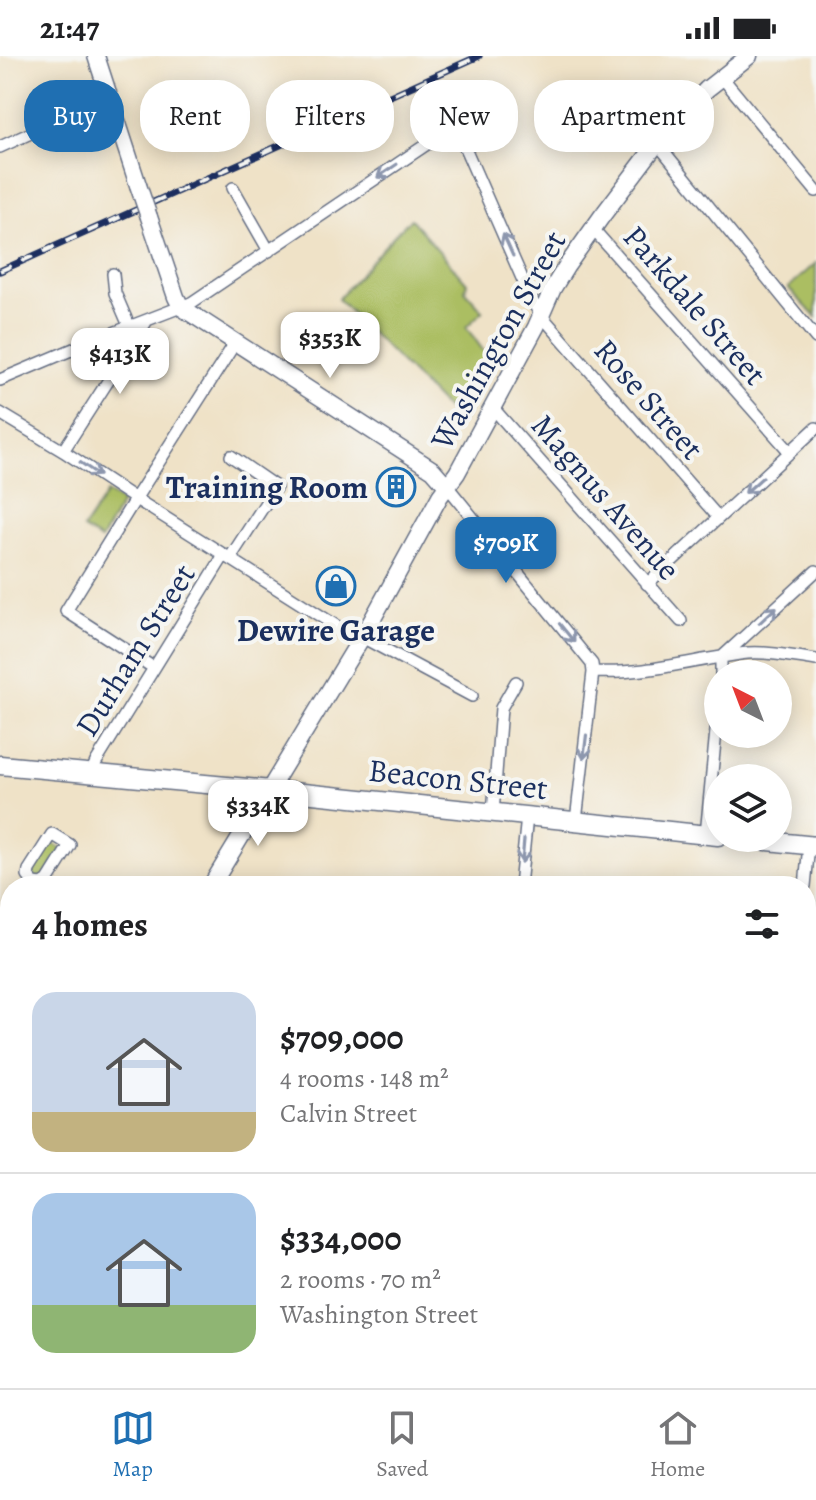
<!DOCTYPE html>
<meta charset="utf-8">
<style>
:root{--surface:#fff;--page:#f6f6f6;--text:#202124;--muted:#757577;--line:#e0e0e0;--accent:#1f6fb2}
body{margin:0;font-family:Alegreya,serif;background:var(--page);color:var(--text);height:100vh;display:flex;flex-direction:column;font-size:30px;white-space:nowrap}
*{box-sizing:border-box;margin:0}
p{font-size:26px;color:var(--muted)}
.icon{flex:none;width:44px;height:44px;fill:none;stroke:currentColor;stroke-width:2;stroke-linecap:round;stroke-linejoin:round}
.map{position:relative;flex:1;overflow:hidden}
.panel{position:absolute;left:0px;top:820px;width:816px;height:512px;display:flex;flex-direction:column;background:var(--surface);border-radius:32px 32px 0 0;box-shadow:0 4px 20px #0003}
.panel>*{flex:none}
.banner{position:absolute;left:24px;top:24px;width:768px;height:72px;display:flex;gap:16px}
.needle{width:52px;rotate:318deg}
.controls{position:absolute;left:704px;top:604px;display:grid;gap:16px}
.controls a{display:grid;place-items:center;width:88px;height:88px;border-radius:50%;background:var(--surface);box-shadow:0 4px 20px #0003;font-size:40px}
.price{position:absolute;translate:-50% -68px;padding:0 18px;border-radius:16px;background:#fff;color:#222;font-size:26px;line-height:52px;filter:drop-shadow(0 2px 4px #0008)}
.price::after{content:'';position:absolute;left:50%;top:48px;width:24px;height:18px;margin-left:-12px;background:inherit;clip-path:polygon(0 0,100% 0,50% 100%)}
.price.current{background:var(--accent);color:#fff}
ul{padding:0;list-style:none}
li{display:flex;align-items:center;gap:24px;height:200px;padding:0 32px}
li+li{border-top:2px solid var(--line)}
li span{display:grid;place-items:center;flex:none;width:224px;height:160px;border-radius:24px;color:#555}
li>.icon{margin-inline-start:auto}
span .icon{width:96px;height:96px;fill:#fffc;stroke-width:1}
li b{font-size:34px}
h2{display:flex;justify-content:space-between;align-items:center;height:96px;padding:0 32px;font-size:34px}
.tag{padding:0 28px;border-radius:32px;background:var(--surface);box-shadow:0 4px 20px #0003;font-size:28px;line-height:72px}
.tag.current{background:var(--accent);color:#fff}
.status{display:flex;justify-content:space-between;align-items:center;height:56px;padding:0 40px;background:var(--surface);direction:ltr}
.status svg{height:22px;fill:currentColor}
.dock{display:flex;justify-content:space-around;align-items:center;height:112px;border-top:2px solid var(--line);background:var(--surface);font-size:22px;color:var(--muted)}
.dock a{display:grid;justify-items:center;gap:4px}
.dock .current{color:var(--accent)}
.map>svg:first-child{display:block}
.green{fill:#abbe62;stroke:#637660;stroke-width:2}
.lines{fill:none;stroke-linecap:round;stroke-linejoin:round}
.street-casing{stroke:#656e83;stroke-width:14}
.secondary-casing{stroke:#656e83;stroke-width:19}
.primary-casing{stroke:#656e83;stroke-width:21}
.street{stroke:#fff;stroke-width:11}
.secondary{stroke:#fff;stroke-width:16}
.primary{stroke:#fff;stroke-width:18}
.rail-casing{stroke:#1b2f5e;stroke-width:7}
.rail{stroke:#f6f6f2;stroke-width:4;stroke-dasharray:12;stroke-linecap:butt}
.secondary-bridge-casing{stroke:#656e83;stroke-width:19;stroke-linecap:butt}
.secondary-bridge{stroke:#fff;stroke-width:16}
.oneway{stroke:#8d97ae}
.labels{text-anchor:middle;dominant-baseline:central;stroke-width:8;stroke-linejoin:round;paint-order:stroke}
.street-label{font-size:32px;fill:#1b2f5e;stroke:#f6f6f2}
.poi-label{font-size:32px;font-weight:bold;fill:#1b2f5e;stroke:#f6f6f2;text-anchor:end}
</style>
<div class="status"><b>21:47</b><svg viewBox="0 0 49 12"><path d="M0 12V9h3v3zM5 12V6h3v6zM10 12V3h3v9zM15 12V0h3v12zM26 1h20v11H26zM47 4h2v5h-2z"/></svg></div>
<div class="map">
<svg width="816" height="1332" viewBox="0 0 816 1332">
<rect width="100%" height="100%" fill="#f6f6f2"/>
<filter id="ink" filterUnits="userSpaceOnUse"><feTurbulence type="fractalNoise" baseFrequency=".0125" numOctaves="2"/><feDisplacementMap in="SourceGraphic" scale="16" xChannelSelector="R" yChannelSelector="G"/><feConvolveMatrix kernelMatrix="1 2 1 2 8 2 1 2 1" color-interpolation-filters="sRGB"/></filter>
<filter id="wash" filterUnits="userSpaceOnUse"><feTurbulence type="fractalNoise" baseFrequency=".006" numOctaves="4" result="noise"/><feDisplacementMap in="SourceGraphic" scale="32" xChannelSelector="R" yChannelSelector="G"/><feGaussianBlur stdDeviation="1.8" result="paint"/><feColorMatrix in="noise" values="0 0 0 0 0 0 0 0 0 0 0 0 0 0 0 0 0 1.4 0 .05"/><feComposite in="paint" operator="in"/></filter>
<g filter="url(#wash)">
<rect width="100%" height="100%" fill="#efe2c7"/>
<!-- green -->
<path class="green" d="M411,163L467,227L465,235L483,255L466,271L494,309L462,366L440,346L338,243L398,175Z
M816,207V261L788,232Z
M107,437L122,446L101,484L83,473Z
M50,785L62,793L44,822L35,823L32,815Z"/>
</g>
<g filter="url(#ink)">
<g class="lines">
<defs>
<path id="street" d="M721,20L816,135
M657,87L816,282
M0,91L110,41
M233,132L269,195
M593,173L790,396
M113,218L115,237L130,272
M0,324L90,286L191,247L445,76L453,74L459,78L532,245L541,259L718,461
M492,351L681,565
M0,357L63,395L128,438L360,585
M63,395L146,266
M447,430L592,608L593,616L576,765
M230,502L276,431L231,400
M647,528L816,372
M362,581L472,640
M154,612L66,555L139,437L235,287
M593,616C646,619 696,603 748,597C768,595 796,601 816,604
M721,618V602L816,515
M91,717L96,706L224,499
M493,757L501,652L516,626
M52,778L70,789L48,824L42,828L34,827L28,820L29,814Z
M706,779L718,654
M520,830L527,760
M805,830L809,789
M806,873L816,874
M0,882L10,866
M806,949L816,951
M0,1053L10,1060
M806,1216L816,1232
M808,1271L816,1305
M148,1322L154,1332
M363,1322L369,1332
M528,1322L534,1332"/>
<path id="secondary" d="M96,0L138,129
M149,161L176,241L181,251L433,414L447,430
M211,830L371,566L440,440L457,417L536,271L553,232L566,211L602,160L668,73L707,33L749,0
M0,1169L10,1154
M806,1272L816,1266
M711,1332L727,1322"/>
<path id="primary" d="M0,709L303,737L718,780
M738,782L816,790"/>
</defs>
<!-- street casing -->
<use href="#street" class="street-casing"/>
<!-- secondary casing -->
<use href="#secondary" class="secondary-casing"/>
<!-- primary casing -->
<use href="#primary" class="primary-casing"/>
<!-- street -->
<use href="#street" class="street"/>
<!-- secondary -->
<use href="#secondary" class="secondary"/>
<!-- primary -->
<use href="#primary" class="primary"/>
<defs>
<path id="rail" d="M0,215L479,0"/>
</defs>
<!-- rail casing -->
<use href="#rail" class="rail-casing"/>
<!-- rail -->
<use href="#rail" class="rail"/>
<defs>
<path id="secondary-bridge" d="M138,129L149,161"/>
</defs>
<!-- secondary-bridge casing -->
<use href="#secondary-bridge" class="secondary-bridge-casing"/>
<!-- secondary-bridge -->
<use href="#secondary-bridge" class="secondary-bridge"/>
</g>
<!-- one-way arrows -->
<defs><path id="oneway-shaft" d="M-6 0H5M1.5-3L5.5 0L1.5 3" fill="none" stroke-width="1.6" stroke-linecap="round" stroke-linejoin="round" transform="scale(2)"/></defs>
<g class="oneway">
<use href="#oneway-shaft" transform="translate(387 115) rotate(146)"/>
<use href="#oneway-shaft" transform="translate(508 189) rotate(-114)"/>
<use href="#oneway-shaft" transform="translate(90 413) rotate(34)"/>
<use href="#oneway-shaft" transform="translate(754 429) rotate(138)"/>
<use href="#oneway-shaft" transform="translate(768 559) rotate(-43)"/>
<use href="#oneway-shaft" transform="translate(567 577) rotate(51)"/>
<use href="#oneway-shaft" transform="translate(585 691) rotate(97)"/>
<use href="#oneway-shaft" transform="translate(523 795) rotate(95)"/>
</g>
</g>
<!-- icons -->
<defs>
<symbol id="building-ring" viewBox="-11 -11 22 22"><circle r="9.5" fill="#f6f6f2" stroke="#1f6fb2" stroke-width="1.5"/><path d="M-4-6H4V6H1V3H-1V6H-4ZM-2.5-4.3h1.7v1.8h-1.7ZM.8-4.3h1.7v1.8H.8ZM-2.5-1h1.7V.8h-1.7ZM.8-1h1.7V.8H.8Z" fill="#1f6fb2"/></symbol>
<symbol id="shop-ring" viewBox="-11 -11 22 22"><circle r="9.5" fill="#f6f6f2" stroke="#1f6fb2" stroke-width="1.5"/><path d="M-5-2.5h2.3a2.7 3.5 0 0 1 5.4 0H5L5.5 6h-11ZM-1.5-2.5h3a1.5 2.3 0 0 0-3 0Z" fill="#1f6fb2"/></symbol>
</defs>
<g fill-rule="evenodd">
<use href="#building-ring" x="374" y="409" width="44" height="44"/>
<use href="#shop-ring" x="314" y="508" width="44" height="44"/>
</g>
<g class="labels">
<!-- street labels -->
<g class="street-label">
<text transform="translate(695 249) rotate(49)">Parkdale Street</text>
<text transform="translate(498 284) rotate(-61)">Washington Street</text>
<text transform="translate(649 343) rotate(49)">Rose Street</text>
<text transform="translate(606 441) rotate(49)">Magnus Avenue</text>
<text transform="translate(135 594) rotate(-58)">Durham Street</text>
<text transform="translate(458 723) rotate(6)">Beacon Street</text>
</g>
<!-- poi labels -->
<g class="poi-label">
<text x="368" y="431">Training Room</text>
<text x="336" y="574" text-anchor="middle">Dewire Garage</text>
</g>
</g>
</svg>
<div class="controls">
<a><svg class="needle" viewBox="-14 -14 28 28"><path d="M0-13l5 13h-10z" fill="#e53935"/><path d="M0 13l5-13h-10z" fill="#757577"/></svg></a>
<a><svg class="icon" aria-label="layers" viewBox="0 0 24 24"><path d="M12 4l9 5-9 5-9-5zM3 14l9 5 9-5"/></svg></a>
</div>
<b class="price" style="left:330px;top:324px">$353K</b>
<b class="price" style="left:120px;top:340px">$413K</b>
<b class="price current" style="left:506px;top:529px">$709K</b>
<b class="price" style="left:258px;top:792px">$334K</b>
<div class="banner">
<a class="tag current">Buy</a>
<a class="tag">Rent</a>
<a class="tag">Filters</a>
<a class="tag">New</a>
<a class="tag">Apartment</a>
</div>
<section class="panel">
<h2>4 homes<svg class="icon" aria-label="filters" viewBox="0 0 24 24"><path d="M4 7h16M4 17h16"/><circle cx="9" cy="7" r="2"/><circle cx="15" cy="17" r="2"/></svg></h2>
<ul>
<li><span style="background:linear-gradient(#c9d6e8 75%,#c2b280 0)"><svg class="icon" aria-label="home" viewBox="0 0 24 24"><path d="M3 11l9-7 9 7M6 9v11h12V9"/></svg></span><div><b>$709,000</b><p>4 rooms · 148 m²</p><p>Calvin Street</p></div></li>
<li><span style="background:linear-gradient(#a9c7e8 70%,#8fb573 0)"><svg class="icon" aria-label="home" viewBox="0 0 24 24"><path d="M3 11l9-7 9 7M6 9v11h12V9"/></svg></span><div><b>$334,000</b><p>2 rooms · 70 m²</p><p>Washington Street</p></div></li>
</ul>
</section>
</div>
<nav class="dock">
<a class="current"><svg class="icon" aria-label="map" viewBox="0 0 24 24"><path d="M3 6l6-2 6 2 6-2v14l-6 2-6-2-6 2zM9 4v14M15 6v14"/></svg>Map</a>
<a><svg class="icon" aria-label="saved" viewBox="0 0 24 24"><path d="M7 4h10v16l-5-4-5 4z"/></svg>Saved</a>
<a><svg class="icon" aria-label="home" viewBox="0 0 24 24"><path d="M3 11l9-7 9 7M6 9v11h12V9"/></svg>Home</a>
</nav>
